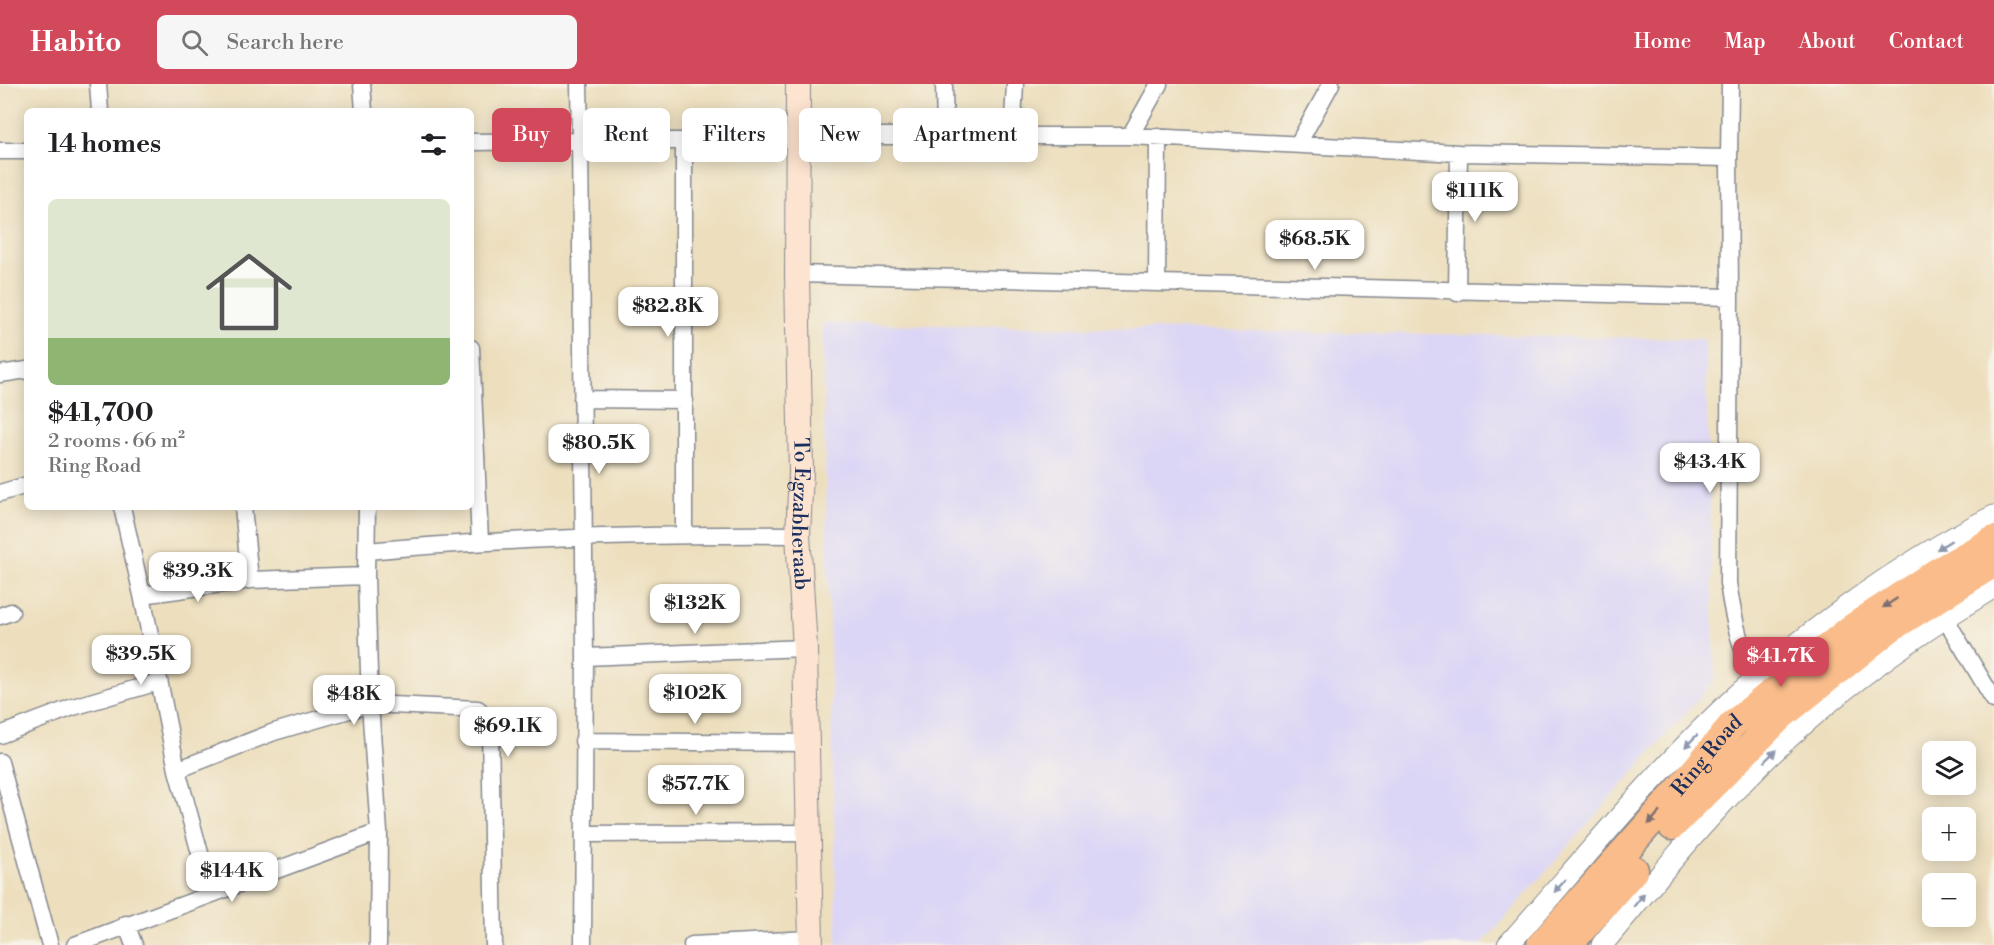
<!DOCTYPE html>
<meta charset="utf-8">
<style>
:root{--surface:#fff;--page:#f6f6f6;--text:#202124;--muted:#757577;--line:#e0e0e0;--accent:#d1495b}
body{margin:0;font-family:"Libre Bodoni",serif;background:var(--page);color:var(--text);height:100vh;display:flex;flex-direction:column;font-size:22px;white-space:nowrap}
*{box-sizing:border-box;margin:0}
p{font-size:20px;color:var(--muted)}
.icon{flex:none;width:33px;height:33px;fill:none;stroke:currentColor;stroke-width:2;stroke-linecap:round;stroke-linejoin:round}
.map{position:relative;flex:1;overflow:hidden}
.panel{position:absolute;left:24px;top:24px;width:450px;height:402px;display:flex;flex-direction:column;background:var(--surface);border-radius:9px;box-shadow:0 3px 15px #0003}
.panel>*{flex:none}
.banner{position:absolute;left:492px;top:24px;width:570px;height:54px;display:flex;gap:12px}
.buttons{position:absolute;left:1922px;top:657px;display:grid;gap:12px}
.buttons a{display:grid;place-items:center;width:54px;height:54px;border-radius:9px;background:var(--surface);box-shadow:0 3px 15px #0003;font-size:30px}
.price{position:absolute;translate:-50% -51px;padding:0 14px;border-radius:12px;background:#fff;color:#222;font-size:20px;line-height:39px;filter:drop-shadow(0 2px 3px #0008)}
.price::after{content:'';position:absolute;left:50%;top:36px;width:18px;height:14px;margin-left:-9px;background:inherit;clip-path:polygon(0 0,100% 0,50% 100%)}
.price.on{background:var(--accent);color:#fff}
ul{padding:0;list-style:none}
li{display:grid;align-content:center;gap:12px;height:318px;padding:0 24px}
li+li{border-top:2px solid var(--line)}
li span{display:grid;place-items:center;height:186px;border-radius:9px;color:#555}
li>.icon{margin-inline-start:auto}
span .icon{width:108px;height:108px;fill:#fffc;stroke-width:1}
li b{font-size:26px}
h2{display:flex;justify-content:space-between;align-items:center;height:72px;padding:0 24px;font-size:26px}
.pill{padding:0 21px;border-radius:9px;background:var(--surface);box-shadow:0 3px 15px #0003;font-size:21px;line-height:54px}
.pill.on{background:var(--accent);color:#fff}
header{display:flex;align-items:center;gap:36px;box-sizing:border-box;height:84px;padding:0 30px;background:var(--accent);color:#fff}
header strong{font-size:28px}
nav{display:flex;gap:33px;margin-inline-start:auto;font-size:21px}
.search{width:420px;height:54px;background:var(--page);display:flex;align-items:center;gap:15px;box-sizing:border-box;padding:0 21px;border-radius:9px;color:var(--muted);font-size:22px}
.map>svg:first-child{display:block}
.built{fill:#dcd6f6}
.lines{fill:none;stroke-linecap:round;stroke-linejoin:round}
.minor-casing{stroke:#84878e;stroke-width:19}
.tertiary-casing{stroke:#84878e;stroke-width:23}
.secondary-casing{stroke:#84878e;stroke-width:26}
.trunk-casing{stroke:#84878e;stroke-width:31}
.minor{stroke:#fff;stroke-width:16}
.tertiary{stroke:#fff;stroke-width:21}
.secondary{stroke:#fde4d0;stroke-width:24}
.trunk{stroke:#f9bc8a;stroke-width:28}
.oneway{fill:#8d97ae}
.oneway2{fill:#7f6e72}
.labels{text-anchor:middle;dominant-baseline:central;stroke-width:4.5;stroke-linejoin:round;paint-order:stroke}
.street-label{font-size:21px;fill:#1b2f5e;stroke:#f7f3e8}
</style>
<header>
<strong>Habito</strong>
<div class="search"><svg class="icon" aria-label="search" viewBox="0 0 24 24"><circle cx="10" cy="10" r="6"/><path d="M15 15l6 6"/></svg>Search here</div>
<nav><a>Home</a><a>Map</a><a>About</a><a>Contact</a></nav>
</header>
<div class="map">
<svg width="1994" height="861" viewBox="0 0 1994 861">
<rect width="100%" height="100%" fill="#f7f3e8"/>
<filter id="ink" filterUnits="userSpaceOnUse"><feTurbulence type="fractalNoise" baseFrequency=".0167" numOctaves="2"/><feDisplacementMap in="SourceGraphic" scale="12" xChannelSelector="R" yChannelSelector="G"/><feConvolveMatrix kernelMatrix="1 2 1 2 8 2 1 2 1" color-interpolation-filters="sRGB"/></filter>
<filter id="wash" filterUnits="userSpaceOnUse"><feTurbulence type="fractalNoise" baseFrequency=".008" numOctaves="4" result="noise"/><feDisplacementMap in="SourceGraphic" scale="24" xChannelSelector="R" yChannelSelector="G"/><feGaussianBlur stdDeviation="1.35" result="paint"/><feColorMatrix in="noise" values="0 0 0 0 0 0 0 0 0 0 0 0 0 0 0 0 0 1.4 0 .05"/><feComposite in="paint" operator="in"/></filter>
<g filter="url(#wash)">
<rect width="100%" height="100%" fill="#eddfbe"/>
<!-- built -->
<path class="built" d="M822,239L1705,255L1715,596L1481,861H837Z"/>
</g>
<g filter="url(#ink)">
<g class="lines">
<defs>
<path id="minor" d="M98,0L100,27
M362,0L364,27
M579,0L580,57H684L798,52H1130L1459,69L1729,74L1730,0
M944,0L945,51
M1130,52L1159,0
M1012,53L1015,0
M471,58L580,57L585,573L583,861
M1298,60L1331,0
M0,67H27
M797,190L1730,213L1729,74
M1157,199L1158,53
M1457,209L1459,69
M1730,213L1728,499C1734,540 1741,569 1761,605
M471,264L480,457
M0,290L27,286
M582,315L685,316
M0,409L27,401
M122,423L142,511L250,496L366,492
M243,423L250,496
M367,423L366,492L370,620L379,748L378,861
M684,450V57
M367,467C511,454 653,450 798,451
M142,511L177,686
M0,532L11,528
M1945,534L1994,616
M585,573L805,564
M0,651L73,623L158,598
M583,657L807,659
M0,678L50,861
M584,750L809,749
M211,809L177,686L274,648L370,620L478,625L488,635L490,645L494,861
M126,840L134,861
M75,861L379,748
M692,861L810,855"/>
<path id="tertiary" d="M1508,861C1578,782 1645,699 1721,626C1799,552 1898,480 1994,432
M1602,861C1666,783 1729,705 1805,639C1863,587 1928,544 1994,503"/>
<g id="secondary">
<path id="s1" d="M798,0L797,190L801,388L798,451L805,564L811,861"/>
</g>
<g id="trunk">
<path d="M1672,742L1782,631L1889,545L1994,479"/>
<path id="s2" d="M1541,861L1679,706L1732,641L1849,546L1937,488L1994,456"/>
<path d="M1568,861L1634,786"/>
</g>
</defs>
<!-- minor casing -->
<use href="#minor" class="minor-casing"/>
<!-- tertiary casing -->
<use href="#tertiary" class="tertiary-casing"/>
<!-- secondary casing -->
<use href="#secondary" class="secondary-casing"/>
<!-- trunk casing -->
<use href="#trunk" class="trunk-casing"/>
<!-- minor -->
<use href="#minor" class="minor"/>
<!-- tertiary -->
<use href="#tertiary" class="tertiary"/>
<!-- secondary -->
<use href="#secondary" class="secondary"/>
<!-- trunk -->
<use href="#trunk" class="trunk"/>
</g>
<!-- one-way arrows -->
<defs><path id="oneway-solid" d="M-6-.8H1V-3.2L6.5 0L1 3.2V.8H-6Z" transform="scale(1.5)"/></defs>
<g class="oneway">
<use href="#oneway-solid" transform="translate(1944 461) rotate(148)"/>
<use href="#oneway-solid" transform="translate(1691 657) rotate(135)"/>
<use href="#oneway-solid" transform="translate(1770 672) rotate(-44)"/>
<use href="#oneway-solid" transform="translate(1560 802) rotate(132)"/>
<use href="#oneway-solid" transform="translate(1639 816) rotate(-51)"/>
</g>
<g class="oneway2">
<use href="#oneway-solid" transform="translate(1890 519) rotate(147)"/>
<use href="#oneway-solid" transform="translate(1654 734) rotate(132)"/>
</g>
</g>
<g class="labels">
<!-- street labels -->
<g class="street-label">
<text stroke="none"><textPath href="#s1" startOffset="430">To Egzabheraab</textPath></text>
<text stroke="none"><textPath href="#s2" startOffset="252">Ring Road</textPath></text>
</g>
</g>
</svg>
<div class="buttons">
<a><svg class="icon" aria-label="layers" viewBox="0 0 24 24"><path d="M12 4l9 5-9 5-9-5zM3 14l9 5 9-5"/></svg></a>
<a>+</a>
<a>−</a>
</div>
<b class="price" style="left:1475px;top:139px">$111K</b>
<b class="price" style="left:1315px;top:187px">$68.5K</b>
<b class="price" style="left:668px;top:254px">$82.8K</b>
<b class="price" style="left:599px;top:391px">$80.5K</b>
<b class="price" style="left:1710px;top:410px">$43.4K</b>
<b class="price" style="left:198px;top:519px">$39.3K</b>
<b class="price" style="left:695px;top:551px">$132K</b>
<b class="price" style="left:141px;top:602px">$39.5K</b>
<b class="price on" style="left:1781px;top:604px">$41.7K</b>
<b class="price" style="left:695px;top:641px">$102K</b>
<b class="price" style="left:354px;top:642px">$48K</b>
<b class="price" style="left:508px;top:674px">$69.1K</b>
<b class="price" style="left:696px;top:732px">$57.7K</b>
<b class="price" style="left:232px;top:819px">$144K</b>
<div class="banner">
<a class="pill on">Buy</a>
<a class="pill">Rent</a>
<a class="pill">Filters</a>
<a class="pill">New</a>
<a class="pill">Apartment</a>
</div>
<section class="panel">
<h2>14 homes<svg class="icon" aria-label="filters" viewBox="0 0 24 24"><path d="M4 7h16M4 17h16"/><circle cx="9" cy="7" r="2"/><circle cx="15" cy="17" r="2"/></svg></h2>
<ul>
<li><span style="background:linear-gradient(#dfe7d0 75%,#8fb573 0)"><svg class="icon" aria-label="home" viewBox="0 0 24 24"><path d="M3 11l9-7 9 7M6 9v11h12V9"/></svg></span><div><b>$41,700</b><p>2 rooms · 66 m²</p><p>Ring Road</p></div></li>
</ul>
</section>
</div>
